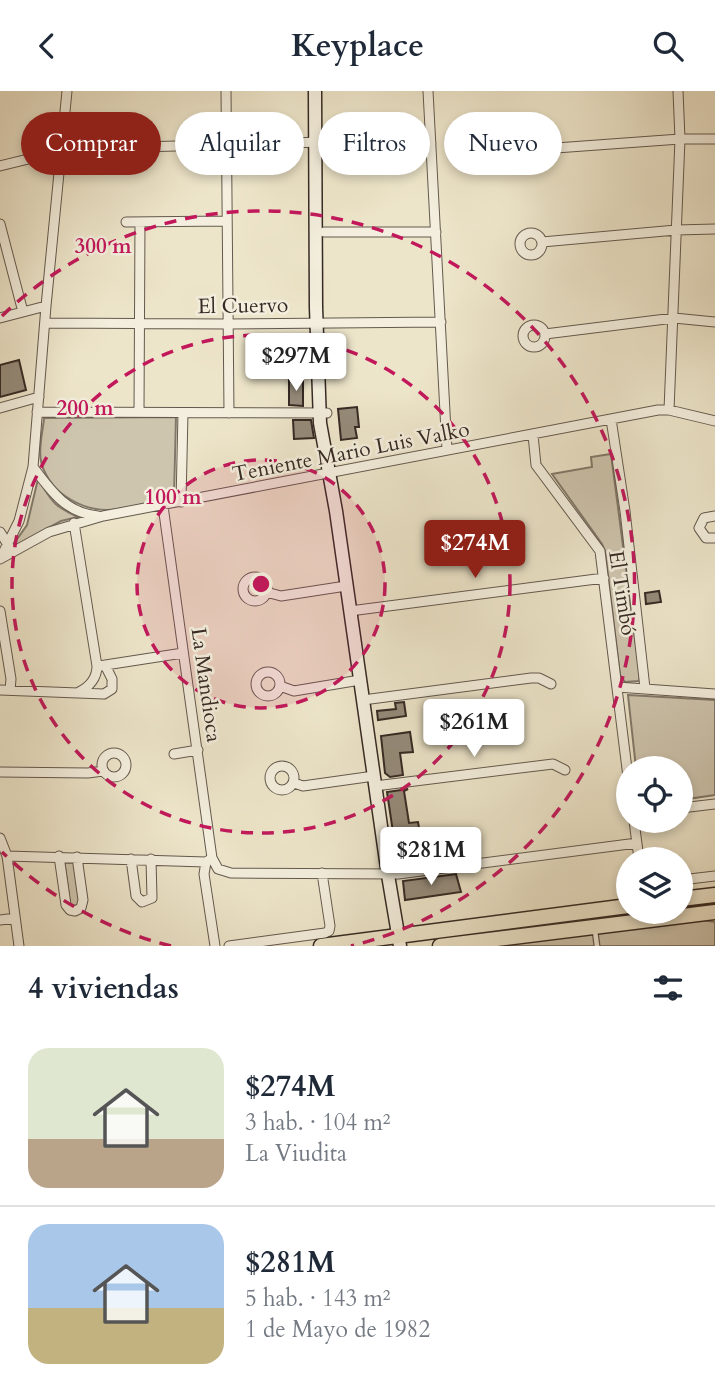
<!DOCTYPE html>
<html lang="es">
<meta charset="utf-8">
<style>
:root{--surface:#fff;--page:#f2f2f3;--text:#1f2937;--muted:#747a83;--line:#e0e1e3;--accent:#8f2418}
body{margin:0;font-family:Cardo,serif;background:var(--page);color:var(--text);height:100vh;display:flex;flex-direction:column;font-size:26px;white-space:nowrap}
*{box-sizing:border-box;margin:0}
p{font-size:23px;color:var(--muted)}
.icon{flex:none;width:38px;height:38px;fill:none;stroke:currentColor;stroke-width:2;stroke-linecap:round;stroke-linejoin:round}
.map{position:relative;height:855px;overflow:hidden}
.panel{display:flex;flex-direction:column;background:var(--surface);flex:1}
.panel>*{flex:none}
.top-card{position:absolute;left:21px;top:21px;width:674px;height:63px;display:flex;gap:14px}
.buttons{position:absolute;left:616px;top:665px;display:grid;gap:14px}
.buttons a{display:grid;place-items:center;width:77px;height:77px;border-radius:50%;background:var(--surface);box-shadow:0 4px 10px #0003;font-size:35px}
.price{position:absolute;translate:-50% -60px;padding:0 16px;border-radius:7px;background:#fff;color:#222;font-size:23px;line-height:46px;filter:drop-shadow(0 2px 4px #0008)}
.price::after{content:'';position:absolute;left:50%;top:42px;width:21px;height:16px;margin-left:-10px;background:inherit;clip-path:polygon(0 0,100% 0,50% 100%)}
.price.selected{background:var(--accent);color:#fff}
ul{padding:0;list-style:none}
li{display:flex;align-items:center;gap:21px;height:175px;padding:0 28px}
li+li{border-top:2px solid var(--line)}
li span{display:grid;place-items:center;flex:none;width:196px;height:140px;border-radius:21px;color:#555}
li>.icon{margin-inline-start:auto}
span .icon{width:84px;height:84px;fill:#fffc;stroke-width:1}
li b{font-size:30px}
h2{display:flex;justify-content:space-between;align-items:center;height:84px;padding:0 28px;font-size:30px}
.pill{padding:0 24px;border-radius:32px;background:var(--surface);box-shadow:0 4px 10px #0003;font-size:24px;line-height:63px}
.pill.selected{background:var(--accent);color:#fff}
header{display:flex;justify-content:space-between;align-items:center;height:91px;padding:0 28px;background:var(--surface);font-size:32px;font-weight:600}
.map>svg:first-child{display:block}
.green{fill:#cec5ae;stroke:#827869;stroke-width:2}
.building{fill:#958b7a;stroke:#362a24;stroke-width:2}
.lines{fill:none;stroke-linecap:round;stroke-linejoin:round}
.lane-casing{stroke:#64594e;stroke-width:7}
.street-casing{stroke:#64594e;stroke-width:11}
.secondary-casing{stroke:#362a24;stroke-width:15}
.primary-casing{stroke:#362a24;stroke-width:17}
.lane{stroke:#f3eedd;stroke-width:4.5}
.street{stroke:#f3eedd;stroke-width:9}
.secondary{stroke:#f3eedd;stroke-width:12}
.primary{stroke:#ede5ca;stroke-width:14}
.ring{fill:none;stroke:#c2185b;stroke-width:3.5;stroke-dasharray:12 9}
.labels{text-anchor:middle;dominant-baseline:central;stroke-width:5;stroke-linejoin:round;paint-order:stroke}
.street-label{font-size:21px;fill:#362a24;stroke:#f3eedd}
.centre{fill:#c2185b;stroke:#f3eedd;stroke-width:3.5}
.ring-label{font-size:21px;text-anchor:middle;font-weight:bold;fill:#c2185b;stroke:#f3eedd;stroke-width:5;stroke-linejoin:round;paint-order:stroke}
</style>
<header><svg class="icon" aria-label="back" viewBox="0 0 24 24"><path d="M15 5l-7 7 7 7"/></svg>Keyplace<svg class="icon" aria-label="search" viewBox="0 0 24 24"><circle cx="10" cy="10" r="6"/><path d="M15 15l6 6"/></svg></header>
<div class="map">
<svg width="715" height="855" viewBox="0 0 715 855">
<rect width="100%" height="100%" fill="#ede5ca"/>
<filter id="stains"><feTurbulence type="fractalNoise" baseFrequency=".00286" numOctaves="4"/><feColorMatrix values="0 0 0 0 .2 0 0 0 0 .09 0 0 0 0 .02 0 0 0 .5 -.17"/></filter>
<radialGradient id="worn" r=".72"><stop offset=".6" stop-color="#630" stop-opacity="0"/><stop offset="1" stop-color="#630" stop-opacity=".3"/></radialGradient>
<!-- green -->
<path class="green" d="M176,326L174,405C131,415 99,432 61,402C52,395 43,381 41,370C38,357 43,340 44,327Z
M611,363L640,585L639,590L625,591L620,584L605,460L602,453L552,383L592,376L591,366Z
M38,388C53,411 52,414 78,426L61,430L17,454L15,451L27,434Z
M628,604L715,609V704L681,709V677H636Z
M64,768L75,769L80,811L78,816L70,813Z
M702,829L715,831V855H492Z"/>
<!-- building -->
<path class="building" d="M308,245L309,263L288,264L287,246Z
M19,269L26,299L0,306V274Z
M289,289H303V315L289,314Z
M357,316L359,336H355L357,347L341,349L338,318Z
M293,329H311L314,347L294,348Z
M659,500L661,511L646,513L645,502Z
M404,611L406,625L378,629L377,620L396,618L395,612Z
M410,641L413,661L400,662L403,684L390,686L385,682L381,645Z
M408,698L404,700L409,732L418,731L425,770L405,773L397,768L387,701Z
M456,783L461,801L405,809L403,790Z"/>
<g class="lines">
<defs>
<path id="lane" d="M595,840L597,855"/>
<path id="street" d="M226,0L229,322
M428,0L447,359
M517 59a12 12 0 1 1 24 0a12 12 0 1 1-24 0Z
M542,58L680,48H715
M0,75L69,58L322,51L431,52
M126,131L227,130
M0,133L23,221
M324,141H436
M520 153a11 11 0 1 1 22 0a11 11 0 1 1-22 0Z
M542,151L676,139L715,138
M0,227L46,215
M45,232L228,233L441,231
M523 245a11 11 0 1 1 22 0a11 11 0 1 1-22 0Z
M545,243L674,227L715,231
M0,317L39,306
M669,319L680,48L678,0
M37,321L327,322
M139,321L140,131
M611,328L625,420L645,597
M533,344L536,374L600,460L628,686
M33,376C51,400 66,422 98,425
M181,411L183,322
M163,415L212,767L218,778L231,782L398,783L637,752
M715,425L704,427L699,437L706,447H715
M74,432L97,575C97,587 89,596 79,601
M0,441L10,457
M1,466L19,430L33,376L46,215L67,0
M0,468L49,441L103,425L658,319H669L715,330
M243 498a12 12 0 1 1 24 0a12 12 0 1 1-24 0Z
M266,501L281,505L346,495
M0,520L11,588L10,599
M350,520L604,487
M99,575L183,562
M256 593a12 12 0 1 1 24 0a12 12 0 1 1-24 0Z
M280,595L294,600L360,589
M617,596L715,603
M0,599L104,603L112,598V588L105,574
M363,609L531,587H539L551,593
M102 674a12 12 0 1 1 24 0a12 12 0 1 1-24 0Z
M174,663L198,659
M270 687a12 12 0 1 1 24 0a12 12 0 1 1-24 0Z
M0,681L88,682L103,680
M294,692L303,695L374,685
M375,695L553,673L565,679
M681,717L715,713
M634,730L639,768
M0,747L7,765L19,855
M7,765L206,771L212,767
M59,765L66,814L70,819L75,820L81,817L83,809L77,766
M131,768L136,805L142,811L152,807L151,768
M206,771L204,783L215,855
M681,789L715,785
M0,829L15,827
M229,855L325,842L329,840L330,835L322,782"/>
<path id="secondary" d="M315,0L316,216L320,332L336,420L388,784L400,855"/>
<path id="primary" d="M681,808L715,804
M321,855L628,815
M440,855L715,821"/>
</defs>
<!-- lane casing -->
<use href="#lane" class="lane-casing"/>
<!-- street casing -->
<use href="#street" class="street-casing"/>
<!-- secondary casing -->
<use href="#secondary" class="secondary-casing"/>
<!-- primary casing -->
<use href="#primary" class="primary-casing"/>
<!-- lane -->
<use href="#lane" class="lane"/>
<!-- street -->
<use href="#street" class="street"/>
<!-- secondary -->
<use href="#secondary" class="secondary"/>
<!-- primary -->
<use href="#primary" class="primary"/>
</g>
<!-- distance rings -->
<circle cx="261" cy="493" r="124" fill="#c2185b" fill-opacity=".12"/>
<g class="ring">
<circle cx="261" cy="493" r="124"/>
<circle cx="261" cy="493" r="249"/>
<path d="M171 855A373 373 0 0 1 2 761M2 225A373 373 0 1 1 351 855"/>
</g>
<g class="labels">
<!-- street labels -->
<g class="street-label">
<text transform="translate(243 215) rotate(-1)">El Cuervo</text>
<text transform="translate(351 361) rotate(-11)">Teniente Mario Luis Valko</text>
<text transform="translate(622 502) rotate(81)">El Timbó</text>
<text transform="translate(206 594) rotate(82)">La Mandioca</text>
</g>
</g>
<circle cx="261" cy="493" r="10" class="centre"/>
<g class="ring-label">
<text x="103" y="162">300 m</text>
<text x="85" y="324">200 m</text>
<text x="173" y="413">100 m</text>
</g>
<rect width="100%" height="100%" filter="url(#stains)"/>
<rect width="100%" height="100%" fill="url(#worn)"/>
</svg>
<div class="buttons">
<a><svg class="icon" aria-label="locate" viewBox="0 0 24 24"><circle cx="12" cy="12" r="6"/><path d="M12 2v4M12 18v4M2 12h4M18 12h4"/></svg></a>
<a><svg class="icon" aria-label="layers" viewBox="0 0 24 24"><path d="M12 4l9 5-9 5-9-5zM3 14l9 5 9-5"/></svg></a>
</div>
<b class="price" style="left:296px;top:302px">$297M</b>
<b class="price selected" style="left:475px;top:489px">$274M</b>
<b class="price" style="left:474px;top:668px">$261M</b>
<b class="price" style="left:431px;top:796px">$281M</b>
<div class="top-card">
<a class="pill selected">Comprar</a>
<a class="pill">Alquilar</a>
<a class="pill">Filtros</a>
<a class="pill">Nuevo</a>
</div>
</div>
<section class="panel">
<h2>4 viviendas<svg class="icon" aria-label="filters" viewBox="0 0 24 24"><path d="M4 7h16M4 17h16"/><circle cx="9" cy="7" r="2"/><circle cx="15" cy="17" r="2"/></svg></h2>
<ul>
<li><span style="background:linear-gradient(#dfe7d0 65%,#b9a48a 0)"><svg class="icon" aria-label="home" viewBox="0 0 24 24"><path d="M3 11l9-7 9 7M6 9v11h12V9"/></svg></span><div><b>$274M</b><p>3 hab. · 104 m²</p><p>La Viudita</p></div></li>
<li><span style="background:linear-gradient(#a9c7e8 60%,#c2b280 0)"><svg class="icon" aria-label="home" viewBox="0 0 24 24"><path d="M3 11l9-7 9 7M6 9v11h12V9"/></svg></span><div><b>$281M</b><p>5 hab. · 143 m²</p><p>1 de Mayo de 1982</p></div></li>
</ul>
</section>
